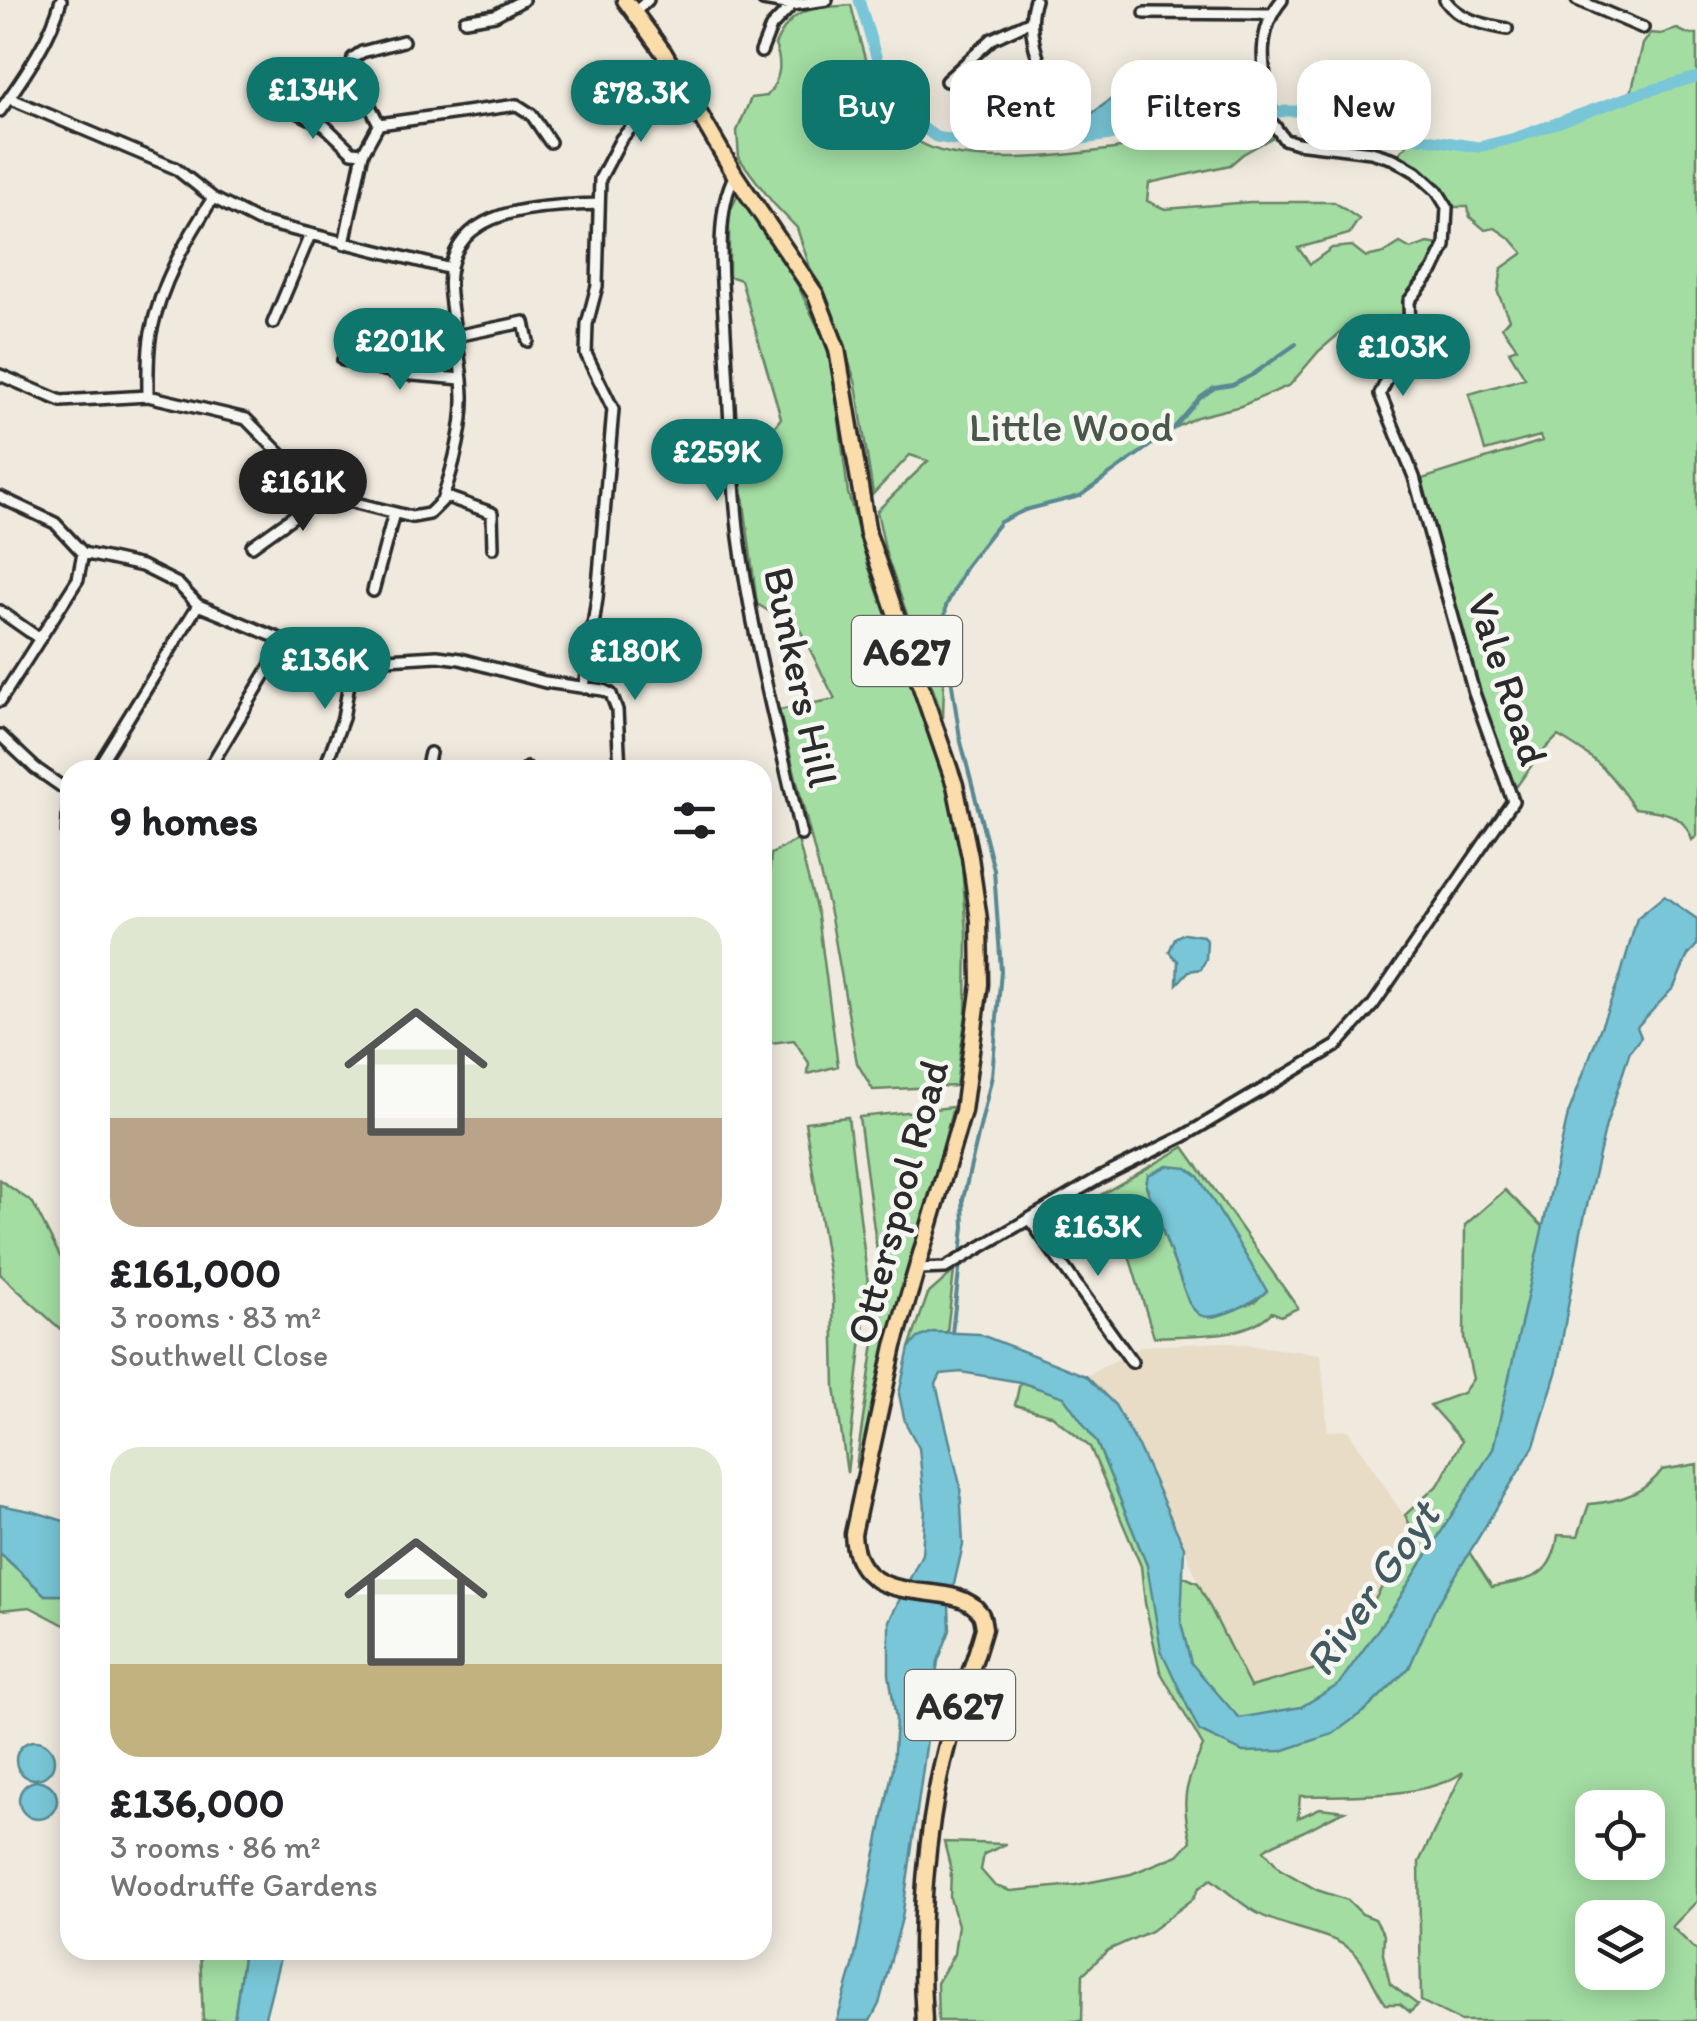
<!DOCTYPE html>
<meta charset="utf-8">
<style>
:root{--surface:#fff;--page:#f2f2f2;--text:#202124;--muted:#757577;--accent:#0f766e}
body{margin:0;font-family:Itim,sans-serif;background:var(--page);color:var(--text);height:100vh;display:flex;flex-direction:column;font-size:38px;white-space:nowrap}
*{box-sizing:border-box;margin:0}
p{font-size:32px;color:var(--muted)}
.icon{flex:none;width:55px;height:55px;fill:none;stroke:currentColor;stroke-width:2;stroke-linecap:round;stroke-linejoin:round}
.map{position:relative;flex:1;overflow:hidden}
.side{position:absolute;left:60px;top:760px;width:712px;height:1200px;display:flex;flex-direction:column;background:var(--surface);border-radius:30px;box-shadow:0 5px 25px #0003}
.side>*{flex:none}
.banner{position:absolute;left:802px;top:60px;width:742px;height:90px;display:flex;gap:20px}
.controls{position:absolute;left:1575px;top:1790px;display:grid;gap:20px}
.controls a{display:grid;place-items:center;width:90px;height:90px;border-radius:20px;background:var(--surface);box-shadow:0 5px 25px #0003;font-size:50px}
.price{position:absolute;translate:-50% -85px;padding:0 22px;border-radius:35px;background:var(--accent);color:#fff;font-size:32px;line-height:65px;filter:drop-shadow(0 2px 5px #0008)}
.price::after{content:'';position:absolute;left:50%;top:60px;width:30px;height:22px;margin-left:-15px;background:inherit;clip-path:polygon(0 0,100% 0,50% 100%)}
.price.selected{background:#222;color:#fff}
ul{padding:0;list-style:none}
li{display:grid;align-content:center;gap:20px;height:530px;padding:0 50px}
li span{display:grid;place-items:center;height:310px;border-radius:30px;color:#555}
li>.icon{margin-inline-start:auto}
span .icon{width:180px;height:180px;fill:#fffc;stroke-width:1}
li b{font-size:42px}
h2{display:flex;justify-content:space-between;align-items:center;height:120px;padding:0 50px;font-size:42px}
.tag{padding:0 35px;border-radius:30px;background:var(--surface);box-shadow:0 5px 25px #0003;font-size:35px;line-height:90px}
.tag.selected{background:var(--accent);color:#fff}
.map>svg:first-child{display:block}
.built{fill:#e8dcc6}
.green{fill:#a3dda2;stroke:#678466;stroke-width:2.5;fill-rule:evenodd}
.water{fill:#78c6d7;stroke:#598892;stroke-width:2.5}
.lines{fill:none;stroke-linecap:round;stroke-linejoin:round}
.stream{stroke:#598892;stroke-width:4}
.canal{stroke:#78c6d7;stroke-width:11}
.street-casing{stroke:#2b2b2b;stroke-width:16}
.primary-casing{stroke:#2b2b2b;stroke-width:21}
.street{stroke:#f6f6f2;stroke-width:9}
.primary{stroke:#faddab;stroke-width:14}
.labels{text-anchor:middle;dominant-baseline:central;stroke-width:9;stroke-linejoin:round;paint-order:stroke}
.shield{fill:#f6f6f2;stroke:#686867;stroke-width:2.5}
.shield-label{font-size:40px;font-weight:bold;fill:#2b2b2b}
.park-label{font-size:42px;fill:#495849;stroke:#f6f6f2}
.street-label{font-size:42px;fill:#2b2b2b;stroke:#f6f6f2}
.water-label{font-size:45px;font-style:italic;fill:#425a5f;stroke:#f6f6f2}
</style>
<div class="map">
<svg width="1697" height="2021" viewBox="0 0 1697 2021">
<rect width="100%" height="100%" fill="#f0eade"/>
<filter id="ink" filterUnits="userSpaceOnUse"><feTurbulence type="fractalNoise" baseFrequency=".01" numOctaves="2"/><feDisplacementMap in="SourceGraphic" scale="20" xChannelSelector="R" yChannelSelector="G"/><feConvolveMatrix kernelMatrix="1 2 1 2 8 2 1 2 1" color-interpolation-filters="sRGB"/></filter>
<g filter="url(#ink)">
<!-- built -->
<path class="built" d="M1222,1342L1321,1354L1328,1431L1348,1430L1413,1530L1368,1612L1314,1670L1250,1687L1207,1606L1184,1546L1115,1405L1086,1376L1142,1346Z"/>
<!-- green -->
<path class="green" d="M851,5C863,52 873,111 916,140C979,184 1191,135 1269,123L1275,136L1243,154L1230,165L1149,183L1147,201L1165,209L1250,202H1334L1359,219L1349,234L1298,248L1310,264L1332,248L1352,246L1366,257L1384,253L1400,243L1411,249L1428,243L1445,246L1410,301L1409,314L1353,322L1319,351L1290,385L1241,406L1197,417L1173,429L1080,496L1026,510L1000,522L966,566L946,606L943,718L886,554L877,511L928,461L910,455L873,494L856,384L837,325L814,280L797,228L773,203L739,158L737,131L751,98L767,96C780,79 783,65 775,45C793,5 812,9 851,5Z
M1677,29L1688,34H1697V836L1692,840C1684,812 1660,811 1634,808C1609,771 1598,759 1558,736L1539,755L1517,786L1511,783L1471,666L1422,479L1542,441L1540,436L1485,451L1469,394L1525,378L1509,351L1517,348L1502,327L1509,319L1498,293L1502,268L1523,253L1511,239L1495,228L1485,230L1470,217L1468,207H1447L1437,191L1394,159L1414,137L1478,147L1494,144L1630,97L1643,44L1651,33L1661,34Z
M739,192L797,284L831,354L848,493L869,568L944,774L960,838L967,934L966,1013L956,1086L873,1090L857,1063L831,917L779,710L835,699L800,630L757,604L740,472L781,418L741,280L729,276V214Z
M798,840L818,916L838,1066L808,1074L809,1063L794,1040L762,1044L763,891L768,890L771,854Z
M953,1107L861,1466L856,1467L882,1288L859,1117Z
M848,1117L868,1284L847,1473L835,1387L833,1296L805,1122Z
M1184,1147L1298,1308L1281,1316L1272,1312C1244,1340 1192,1334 1154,1337L1119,1223L1092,1200ZM1148,1175L1266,1291L1255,1302L1211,1317L1189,1303L1146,1186Z
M0,1180L33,1203L70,1276V1338L0,1274Z
M1505,1190L1558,1241L1549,1310L1460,1538L1492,1587C1531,1579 1552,1579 1558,1535L1578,1536L1589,1504C1618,1502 1645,1494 1662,1470L1697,1464V1901L1672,1927L1697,1951V2021H1461L1421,2001L1419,1862L1463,1772C1428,1799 1344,1795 1300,1796L1298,1818L1320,1808L1344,1811C1328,1818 1315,1826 1300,1833C1287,1839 1276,1841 1264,1850L1280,1869L1317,1890L1348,1900L1362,1914L1375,1919L1384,1935L1383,1954L1390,1984L1418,2005L1410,2012L1400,2004H1386C1374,1988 1369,1971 1359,1958C1342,1934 1288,1929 1261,1915C1243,1906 1227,1891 1211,1879L1199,1888L1193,1899L1151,1931L1108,1950L1083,1974L1082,2021H938L937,1983L954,1954L958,1925L950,1898L951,1870L944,1842L1006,1844L984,1854L981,1870L995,1886L1011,1891L1076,1885L1131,1874L1178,1855L1191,1841C1180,1800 1185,1785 1203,1746L1160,1671L1145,1603L1141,1566L1090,1447L1051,1415L1015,1405L1020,1382L1064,1396L1097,1443L1147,1565L1167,1569L1198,1583L1250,1687L1313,1670L1368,1612L1413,1531L1405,1515L1439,1484L1462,1441L1430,1405L1463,1393L1473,1379L1464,1338L1465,1225ZM1592,1808H1648V1862H1592ZM1592,1918H1648V1972H1592Z
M954,1271L947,1332C930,1332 920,1335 909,1348L928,1294Z
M0,1553L45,1595H70V1628L30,1607L0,1610Z
M200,1950H244L234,2021H203Z"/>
<!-- water -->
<path class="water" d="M1132,89C1140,108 1145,119 1164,128L1052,143L1121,92Z
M1664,896L1697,919V945L1688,955L1674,987L1637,1027L1641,1037L1630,1051L1606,1125L1581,1231L1557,1370L1534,1446L1435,1609L1409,1668L1368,1708L1333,1734L1281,1751L1243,1752L1199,1731L1161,1650L1147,1565L1097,1443L1064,1397L1020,1382L961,1372L941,1374L936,1384L960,1485L963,1545L949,1606L950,1630L938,1661L902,1918L879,2004L870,2021H837L853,1966L893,1768L896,1719L889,1674V1621L922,1554L925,1509L919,1448L905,1422L899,1394L909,1348L918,1338L933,1332L979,1334L1086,1376L1115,1405L1138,1446L1184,1547L1181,1623L1191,1663L1239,1718L1301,1707L1338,1685L1394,1607L1493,1449L1568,1114L1621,974L1637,918Z
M1184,933L1203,936L1207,941L1206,959L1201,969L1189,971L1177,984L1178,961L1169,952L1175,938Z
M1167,1166L1187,1168L1198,1176L1267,1291C1256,1301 1215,1323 1200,1315C1195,1312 1192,1307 1189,1303L1146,1185L1148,1175Z
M0,1505L35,1512L70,1523V1595H45L0,1553Z
M16 1760a19 19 0 1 1 38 0a19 19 0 1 1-38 0Z
M19 1800a19 19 0 1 1 38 0a19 19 0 1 1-38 0Z
M244,1950H282L264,2021H234Z"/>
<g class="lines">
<!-- stream -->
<path class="stream" d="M952,1333L964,1227L963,1199L992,1076L1001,971L994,870L960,738L944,631L946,606L966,566L1000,522L1025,510L1080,496L1173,429L1200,398L1214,388L1232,385L1252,375L1296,344"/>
<!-- canal -->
<path class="canal" d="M859,0L882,76L893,99L904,114L936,137L980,144L1052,143L1286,111H1316L1366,118L1414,137L1478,147L1515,138L1631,96L1697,77"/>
<defs>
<path id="street" d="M763,0L792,5L827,0
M1035,0C1023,34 1044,73 1056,105
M1445,0C1460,20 1482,24 1507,29
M1577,0L1643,28
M636,11L648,0
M1145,13L1271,14
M465,20L495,15L523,0
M761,52L771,27L792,5
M946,81L992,39L1031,21
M9,98L175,168L213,198L258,221L451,269
M270,98L325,126L352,152L363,153
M280,103L287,87
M1270,108C1263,70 1255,32 1282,0
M0,111C23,78 51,39 61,0
M379,124L351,69L353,58L362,52L403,41
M735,175C713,214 723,288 725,332C729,400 731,469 739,537C752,637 779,736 801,835
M344,244L363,153L379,124L517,105L531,114L550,142
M273,323L310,235
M456,336L524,322L528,341
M343,360L401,374L462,379
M0,375L61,401L148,396L246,419L304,478L352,502L412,517L429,514L442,501C453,468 464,429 463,395C462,361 453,328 450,295C441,205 537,207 598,204
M148,396C148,376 147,353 151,333C161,283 186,240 213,198
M444,496L492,513L493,548
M0,497L55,523L83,553L142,566L178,584L198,605L329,659L353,661L437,656L460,659L545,682L603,690L611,694L617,710L620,770
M252,546L301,511L317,486
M373,591L394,513
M0,611L40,639
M584,688L597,598L613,409L586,354L587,324L597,286L600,179L621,139L637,121L683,89
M0,701L78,579L83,553
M0,735L35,768L68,791C71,812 64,830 70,851
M527,768V770
M96,770L198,605
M208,770L284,643
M324,770L343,718L353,661
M426,770L430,753
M1030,1220L1132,1362
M918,1269L945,1268L1099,1178L1184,1136L1336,1046L1373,1005L1513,801L1474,693L1414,477L1380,394L1410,334L1409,301L1434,269L1445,246L1447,207L1437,191L1416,172L1394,159L1371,152L1297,143L1284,139L1274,125"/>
<path id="primary" d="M625,0L664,53L735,175L816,295L837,349L868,534L955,785L970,857L979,920L980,984L963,1111L894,1346L853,1534C857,1617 954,1574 980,1613C983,1617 983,1623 984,1628C974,1665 959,1701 949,1738C925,1824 918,1932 924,2021"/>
</defs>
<!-- street casing -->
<use href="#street" class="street-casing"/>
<!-- primary casing -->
<use href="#primary" class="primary-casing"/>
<!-- street -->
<use href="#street" class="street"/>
<!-- primary -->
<use href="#primary" class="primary"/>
</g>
</g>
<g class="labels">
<!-- shield labels -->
<g class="shield">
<rect x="852" y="616" width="110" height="70" rx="8"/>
<rect x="905" y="1670" width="110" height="70" rx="8"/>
</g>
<g class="shield-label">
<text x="907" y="651">A627</text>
<text x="960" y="1705">A627</text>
</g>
<!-- park labels -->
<g class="park-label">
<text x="1071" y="426">Little Wood</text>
</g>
<!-- street labels -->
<g class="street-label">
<text transform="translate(801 677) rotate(78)">Bunkers Hill</text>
<text transform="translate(1508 679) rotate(72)">Vale Road</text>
<text transform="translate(897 1202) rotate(-75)">Otterspool Road</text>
</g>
<!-- water labels -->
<g class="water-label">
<text transform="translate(1371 1588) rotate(-55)">River Goyt</text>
</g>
</g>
</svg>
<div class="controls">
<a><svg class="icon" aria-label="locate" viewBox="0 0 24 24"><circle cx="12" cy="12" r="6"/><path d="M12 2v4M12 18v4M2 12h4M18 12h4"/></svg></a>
<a><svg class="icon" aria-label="layers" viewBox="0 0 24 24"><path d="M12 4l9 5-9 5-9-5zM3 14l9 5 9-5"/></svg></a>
</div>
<b class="price" style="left:313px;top:142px">£134K</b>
<b class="price" style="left:641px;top:145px">£78.3K</b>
<b class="price" style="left:400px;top:393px">£201K</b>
<b class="price" style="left:1403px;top:399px">£103K</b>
<b class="price" style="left:717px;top:504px">£259K</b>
<b class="price selected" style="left:303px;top:534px">£161K</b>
<b class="price" style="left:635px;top:703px">£180K</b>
<b class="price" style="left:325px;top:712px">£136K</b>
<b class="price" style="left:1098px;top:1279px">£163K</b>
<div class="banner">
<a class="tag selected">Buy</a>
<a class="tag">Rent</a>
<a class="tag">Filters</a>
<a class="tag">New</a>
</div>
<section class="side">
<h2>9 homes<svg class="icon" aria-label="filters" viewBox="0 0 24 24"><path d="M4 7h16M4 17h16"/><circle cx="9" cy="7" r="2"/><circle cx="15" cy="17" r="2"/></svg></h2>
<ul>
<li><span style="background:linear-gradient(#dfe7d0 65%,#b9a48a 0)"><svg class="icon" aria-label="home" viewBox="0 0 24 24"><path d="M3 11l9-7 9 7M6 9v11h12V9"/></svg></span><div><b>£161,000</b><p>3 rooms · 83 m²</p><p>Southwell Close</p></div></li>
<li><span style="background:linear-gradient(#dfe7d0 70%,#c2b280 0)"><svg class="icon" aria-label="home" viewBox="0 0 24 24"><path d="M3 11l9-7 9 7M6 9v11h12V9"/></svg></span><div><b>£136,000</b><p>3 rooms · 86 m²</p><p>Woodruffe Gardens</p></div></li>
</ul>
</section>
</div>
